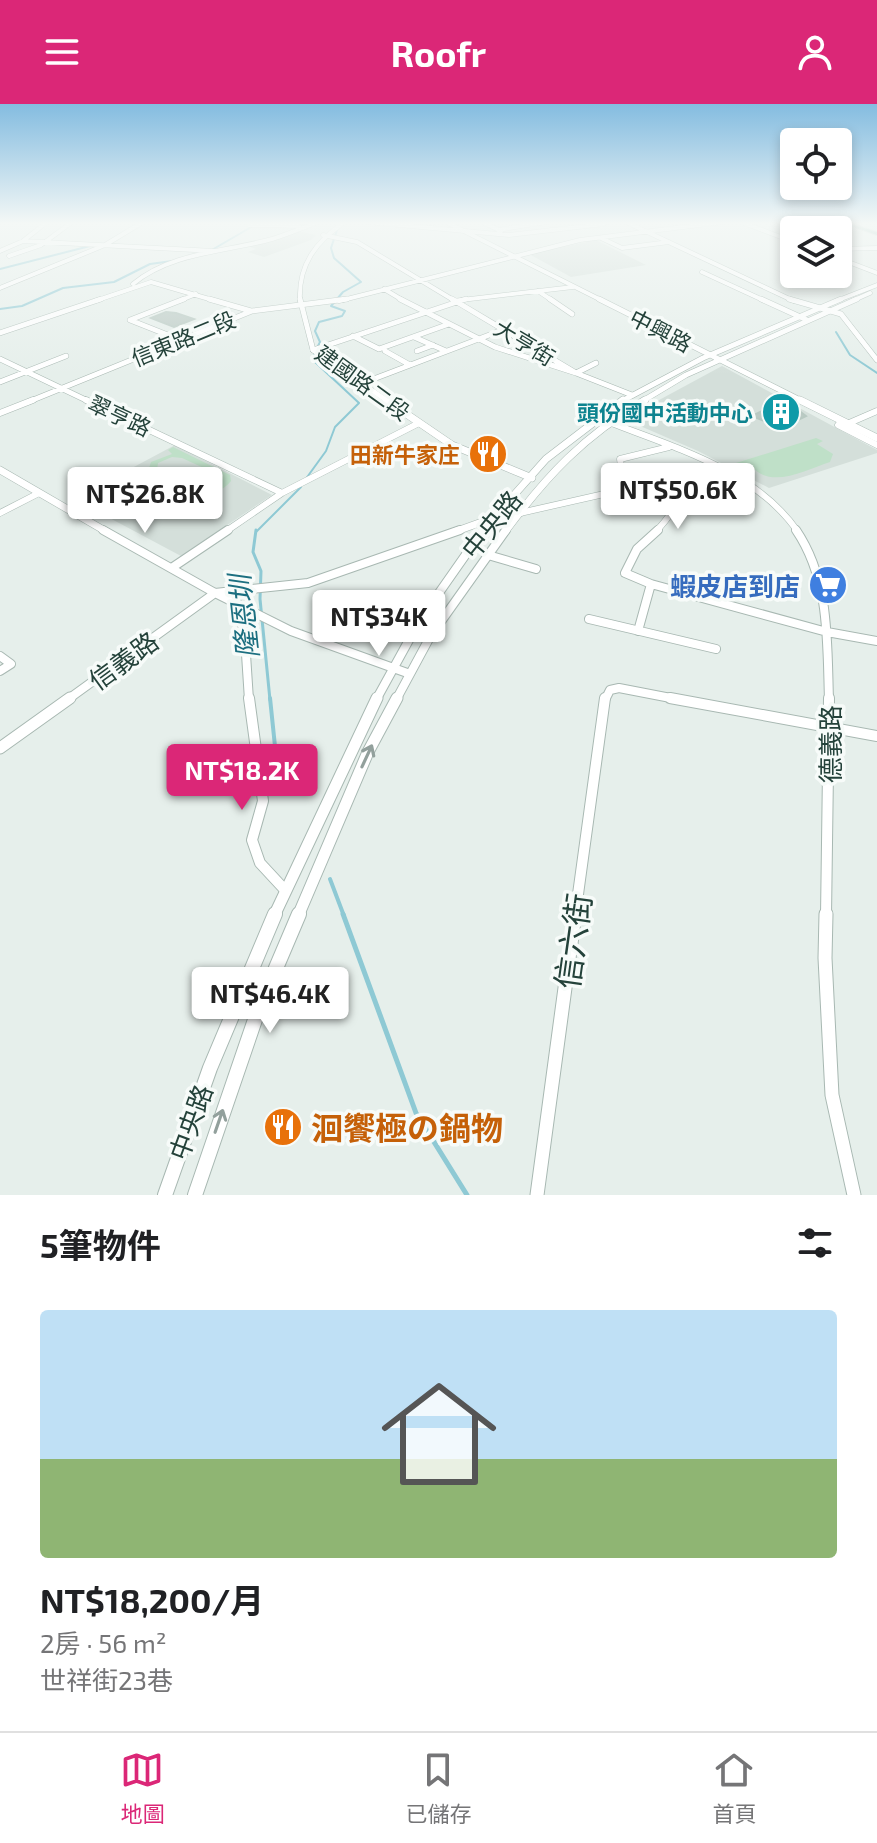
<!DOCTYPE html>
<html lang="zh-TW">
<meta charset="utf-8">
<style>
:root{--surface:#fff;--page:#f2f2f2;--text:#202124;--muted:#757577;--line:#e0e0e0;--accent:#db2777}
body{margin:0;font-family:"Exo 2","Noto Sans TC","Noto Sans JP",sans-serif;background:var(--page);color:var(--text);height:100vh;display:flex;flex-direction:column;font-size:30px;white-space:nowrap}
*{box-sizing:border-box;margin:0}
p{font-size:26px;color:var(--muted)}
.icon{flex:none;width:44px;height:44px;fill:none;stroke:currentColor;stroke-width:2;stroke-linecap:round;stroke-linejoin:round}
.map{position:relative;height:1091px;overflow:hidden}
.panel{display:flex;flex-direction:column;background:var(--surface);flex:1}
.panel>*{flex:none}
.fabs{position:absolute;left:780px;top:24px;display:grid;gap:16px}
.fabs a{display:grid;place-items:center;width:72px;height:72px;border-radius:8px;background:var(--surface);box-shadow:0 4px 12px #0003;font-size:40px}
.price{position:absolute;translate:-50% -68px;padding:0 18px;border-radius:8px;background:#fff;color:#222;font-size:26px;line-height:52px;filter:drop-shadow(0 2px 4px #0008)}
.price::after{content:'';position:absolute;left:50%;top:48px;width:24px;height:18px;margin-left:-12px;background:inherit;clip-path:polygon(0 0,100% 0,50% 100%)}
.price.current{background:var(--accent);color:#fff}
ul{padding:0;list-style:none}
li{display:grid;align-content:center;gap:16px;height:424px;padding:0 40px}
li span{display:grid;place-items:center;height:248px;border-radius:8px;color:#555}
li>.icon{margin-inline-start:auto}
span .icon{width:144px;height:144px;fill:#fffc;stroke-width:1}
li b{font-size:34px}
h2{display:flex;justify-content:space-between;align-items:center;height:96px;padding:0 40px;font-size:34px}
header{display:flex;justify-content:space-between;align-items:center;height:104px;padding:0 40px;background:var(--accent);color:#fff;font-size:36px;font-weight:700}
.menu{display:flex;justify-content:space-around;align-items:center;height:112px;border-top:2px solid var(--line);background:var(--surface);font-size:22px;color:var(--muted)}
.menu a{display:grid;justify-items:center;gap:4px}
.menu .current{color:var(--accent)}
.map>svg:first-child{display:block}
.built{fill:#d4dfda}
.green{fill:#bfe0c8;fill-rule:evenodd}
.lines{fill:none;stroke-linecap:round;stroke-linejoin:round}
.stream-far3{stroke:#8ec9d4;stroke-width:2}
.stream-far2{stroke:#8ec9d4;stroke-width:3}
.stream-far1{stroke:#8ec9d4;stroke-width:4}
.stream{stroke:#8ec9d4;stroke-width:5}
.building{fill:#bbcac4;stroke:#b8c9c2;stroke-width:2}
.minor-far5-casing{stroke:#a8b8b2;stroke-width:5}
.minor-far4-casing{stroke:#a8b8b2;stroke-width:6}
.minor-far3-casing{stroke:#a8b8b2;stroke-width:7}
.minor-far2-casing{stroke:#a8b8b2;stroke-width:10}
.minor-far1-casing{stroke:#a8b8b2;stroke-width:12}
.minor-casing{stroke:#a8b8b2;stroke-width:15}
.tertiary-far5-casing{stroke:#a8b8b2;stroke-width:5}
.tertiary-far4-casing{stroke:#a8b8b2;stroke-width:6}
.tertiary-far3-casing{stroke:#a8b8b2;stroke-width:8}
.tertiary-far2-casing{stroke:#a8b8b2;stroke-width:10}
.tertiary-far1-casing{stroke:#a8b8b2;stroke-width:13}
.tertiary-casing{stroke:#a8b8b2;stroke-width:16}
.primary-casing{stroke:#c2cac8;stroke-width:2}
.minor-far5{stroke:#fff;stroke-width:4}
.minor-far4{stroke:#fff;stroke-width:5}
.minor-far3{stroke:#fff;stroke-width:6}
.minor-far2{stroke:#fff;stroke-width:8}
.minor-far1{stroke:#fff;stroke-width:10}
.minor{stroke:#fff;stroke-width:13}
.tertiary-far5{stroke:#fff;stroke-width:4}
.tertiary-far4{stroke:#fff;stroke-width:5}
.tertiary-far3{stroke:#fff;stroke-width:7}
.tertiary-far2{stroke:#fff;stroke-width:8}
.tertiary-far1{stroke:#fff;stroke-width:11}
.tertiary{stroke:#fff;stroke-width:14}
.primary{fill:#6aa596;fill-rule:evenodd}
.oneway{stroke:#92a09c}
.labels{text-anchor:middle;dominant-baseline:central;stroke-width:7;stroke-linejoin:round;paint-order:stroke}
.far-street-label{font-size:22px;fill:#24423a;stroke:#f7fbf9}
.far-culture-label{font-size:22px;font-weight:bold;fill:#0d838f;stroke:#f7fbf9;text-anchor:end}
.far-food-label{font-size:22px;font-weight:bold;fill:#c56008;stroke:#f7fbf9;text-anchor:end}
.street-label{font-size:26px;fill:#24423a;stroke:#f7fbf9}
.shop-label{font-size:26px;font-weight:bold;fill:#366cbe;stroke:#f7fbf9;text-anchor:end}
.water-label{font-size:28px;font-style:italic;fill:#1c6f80;stroke:#f7fbf9}
.near-street-label{font-size:32px;fill:#24423a;stroke:#f7fbf9}
.near-food-label{font-size:32px;font-weight:bold;fill:#c56008;stroke:#f7fbf9;text-anchor:start}
</style>
<header><svg class="icon" aria-label="menu" viewBox="0 0 24 24"><path d="M4 6h16M4 12h16M4 18h16"/></svg>Roofr<svg class="icon" aria-label="person" viewBox="0 0 24 24"><circle cx="12" cy="8" r="4"/><path d="M4 21q1-7 8-7t8 7"/></svg></header>
<div class="map">
<svg width="877" height="1091" viewBox="0 0 877 1091">
<rect width="100%" height="100%" fill="#e6efeb"/>
<!-- built -->
<path class="built" d="M298,127L316,131L311,136L264,153L248,148L256,145L245,141Z
M596,136L646,161L571,173L529,150Z
M722,262L877,346V349L769,384L698,347L624,315Z
M175,341L272,391L181,452L74,395Z"/>
<!-- green -->
<path class="green" d="M816,334L823,337L817,340L833,350L830,358C806,366 768,387 750,360L741,363L736,359Z
M173,343L230,371L231,377C206,406 174,381 148,367L151,358L172,350L168,346ZM172,353L182,354L219,371L222,379C202,397 176,377 157,366L158,359Z"/>
<g class="lines">
<!-- stream-far3 -->
<path class="stream-far3" d="M210,147L253,122L248,118
M0,165L90,142
M0,205L22,202L63,184L114,178L150,160L172,157
M836,228L850,251L877,269
M318,242L320,238L315,227L319,218L342,212L345,207L331,202L343,188L361,178L334,154L331,144L337,126
M305,376L326,347L335,323L359,299L315,258L312,254L315,249
M256,428L301,383"/>
<!-- stream-far2 -->
<path class="stream-far2" d="M256,426L253,448L261,467L260,495L270,596"/>
<!-- stream-far1 -->
<path class="stream-far1" d="M270,594L276,652L294,684
M330,775L344,812"/>
<!-- stream -->
<path class="stream" d="M343,810L416,1009L467,1091"/>
</g>
<!-- building -->
<path class="building" d="M166,208L176,209L194,215L174,223L151,214Z
M785,296L806,312L782,324L752,312Z"/>
<g class="lines">
<defs>
<path id="minor-far5" d="M366,118L509,131L604,120
M482,118L501,127
M626,118L794,197
M741,118L794,138
M249,121L299,122
M498,126L546,118
M323,131L357,138L455,197
M601,134L622,144L669,138
M23,137L214,147
M838,145L877,144
M0,147L23,137L47,118
M9,152L41,141L72,118
M838,154L877,169
M702,168L765,197
M133,180C171,148 226,148 272,135C288,130 304,123 319,118
M0,184L105,141L143,118
M384,185L404,197
M538,187L553,197
M95,197L151,178L216,197
M179,197L196,190
M339,197L580,136L723,118
M453,197L573,183"/>
<path id="minor-far4" d="M209,195L251,207
M400,195L495,243L576,269L596,259
M452,195L576,269L632,291
M550,195L572,210
M761,195L807,216
M789,195L841,210L877,256
M0,229L101,195
M353,232L379,245L449,220
M414,233L446,247
M178,235L130,216L184,195
M313,246L466,195
M385,247L410,261
M417,247L433,241
M0,255L90,298
M0,278L66,252
M363,279L505,225
M28,298L252,207L347,195"/>
<path id="minor-far3" d="M86,296L282,389
M0,309L33,296
M596,313C665,341 754,363 798,428
M847,320L877,307
M838,321L877,341
M641,382L621,362L620,355L669,343
M0,409L39,389
M520,409L719,364
M225,428L282,389L419,319
M655,428C678,407 677,388 704,372"/>
<path id="minor-far2" d="M796,426C830,476 827,537 829,596
M488,451L536,465
M173,463L228,426
M651,480L625,469L637,445L658,426
M237,499L245,535L249,596
M589,515L716,545
M638,527L651,480L827,528L877,537
M0,552L11,560L0,567
M605,596L610,586L619,584L681,596"/>
<path id="minor-far1" d="M249,594L263,697L252,736L260,759L285,786
M670,594L877,632
M575,812L605,594
M826,812L829,594"/>
<path id="minor" d="M826,810L825,854L832,991L854,1091
M537,1091L575,810"/>
<path id="tertiary-far5" d="M446,118L603,197
M300,197C298,161 316,137 345,118
M836,197L877,181
M852,197L870,189"/>
<path id="tertiary-far4" d="M300,195L313,246L389,298
M599,195L804,298
M620,298L703,254L841,195
M641,298L686,271L857,195"/>
<path id="tertiary-far3" d="M386,296L452,341L532,374
M800,296L877,334
M0,366L107,428
M454,428L493,414L520,409
M481,428L546,355L623,296
M505,428C547,371 584,332 645,296"/>
<path id="tertiary-far2" d="M103,426L215,489L291,527L410,570
M67,596L215,489L308,479L460,426
M376,596L420,516L483,426
M396,596L430,533L506,426"/>
<path id="tertiary-far1" d="M0,644L70,594
M274,812L377,594
M298,812L368,648L397,594"/>
<path id="tertiary" d="M165,1091L210,964L275,810
M195,1091L259,904L299,810"/>
<path id="primary" d="M840,118H846L877,128V131Z"/>
</defs>
<!-- minor-far5 casing -->
<use href="#minor-far5" class="minor-far5-casing"/>
<!-- minor-far4 casing -->
<use href="#minor-far4" class="minor-far4-casing"/>
<!-- minor-far3 casing -->
<use href="#minor-far3" class="minor-far3-casing"/>
<!-- minor-far2 casing -->
<use href="#minor-far2" class="minor-far2-casing"/>
<!-- minor-far1 casing -->
<use href="#minor-far1" class="minor-far1-casing"/>
<!-- minor casing -->
<use href="#minor" class="minor-casing"/>
<!-- tertiary-far5 casing -->
<use href="#tertiary-far5" class="tertiary-far5-casing"/>
<!-- tertiary-far4 casing -->
<use href="#tertiary-far4" class="tertiary-far4-casing"/>
<!-- tertiary-far3 casing -->
<use href="#tertiary-far3" class="tertiary-far3-casing"/>
<!-- tertiary-far2 casing -->
<use href="#tertiary-far2" class="tertiary-far2-casing"/>
<!-- tertiary-far1 casing -->
<use href="#tertiary-far1" class="tertiary-far1-casing"/>
<!-- tertiary casing -->
<use href="#tertiary" class="tertiary-casing"/>
<!-- primary casing -->
<use href="#primary" class="primary-casing"/>
<!-- minor-far5 -->
<use href="#minor-far5" class="minor-far5"/>
<!-- minor-far4 -->
<use href="#minor-far4" class="minor-far4"/>
<!-- minor-far3 -->
<use href="#minor-far3" class="minor-far3"/>
<!-- minor-far2 -->
<use href="#minor-far2" class="minor-far2"/>
<!-- minor-far1 -->
<use href="#minor-far1" class="minor-far1"/>
<!-- minor -->
<use href="#minor" class="minor"/>
<!-- tertiary-far5 -->
<use href="#tertiary-far5" class="tertiary-far5"/>
<!-- tertiary-far4 -->
<use href="#tertiary-far4" class="tertiary-far4"/>
<!-- tertiary-far3 -->
<use href="#tertiary-far3" class="tertiary-far3"/>
<!-- tertiary-far2 -->
<use href="#tertiary-far2" class="tertiary-far2"/>
<!-- tertiary-far1 -->
<use href="#tertiary-far1" class="tertiary-far1"/>
<!-- tertiary -->
<use href="#tertiary" class="tertiary"/>
<!-- primary -->
<use href="#primary" class="primary"/>
</g>
<!-- one-way arrows -->
<defs><path id="oneway-shaft" d="M-6 0H5M1.5-3L5.5 0L1.5 3" fill="none" stroke-width="1.6" stroke-linecap="round" stroke-linejoin="round" transform="scale(2)"/></defs>
<g class="oneway">
<use href="#oneway-shaft" transform="translate(367 652) rotate(-65)"/>
<use href="#oneway-shaft" transform="translate(219 1017) rotate(-71)"/>
</g>
<!-- sky -->
<linearGradient id="sky" x2="0" y2="1"><stop stop-color="#84bce0"/><stop offset="0.44" stop-color="#f4f8f6"/><stop offset="1" stop-color="#f4f8f6" stop-opacity="0"/></linearGradient>
<rect width="877" height="271" fill="url(#sky)"/>
<!-- icons -->
<defs>
<symbol id="building-disc" viewBox="-11 -11 22 22"><circle r="9.5" fill="#0f9aa8" stroke="#f7fbf9"/><path d="M-4-6H4V6H1V3H-1V6H-4ZM-2.5-4.3h1.7v1.8h-1.7ZM.8-4.3h1.7v1.8H.8ZM-2.5-1h1.7V.8h-1.7ZM.8-1h1.7V.8H.8Z" fill="#fff"/></symbol>
<symbol id="restaurant-disc" viewBox="-11 -11 22 22"><circle r="9.5" fill="#e8710a" stroke="#f7fbf9"/><path d="M-5-6h1v4h1v-4h1v4h1v-4h1v5L-1.5 .5V6h-2V.5L-5-1ZM5-6V6H3V1.5H1.5Q1.5-4 5-6Z" fill="#fff"/></symbol>
<symbol id="supermarket-disc" viewBox="-11 -11 22 22"><circle r="9.5" fill="#3f7fe0" stroke="#f7fbf9"/><path d="M-6-5.5h2.5l.6 2H6L4.5 2H-2.5L-4.4-4H-6ZM-1.5 3.2a1.3 1.3 0 1 0 .1 0ZM3 3.2a1.3 1.3 0 1 0 .1 0Z" fill="#fff"/></symbol>
</defs>
<g fill-rule="evenodd">
<use href="#building-disc" x="759" y="286" width="44" height="44"/>
<use href="#restaurant-disc" x="466" y="328" width="44" height="44"/>
<use href="#supermarket-disc" x="806" y="459" width="44" height="44"/>
<use href="#restaurant-disc" x="261" y="1001" width="44" height="44"/>
</g>
<g class="labels">
<!-- far-street labels -->
<g class="far-street-label">
<text transform="translate(661 226) rotate(27)">中興路</text>
<text transform="translate(183 234) rotate(-22)">信東路二段</text>
<text transform="translate(525 238) rotate(31)">大亨街</text>
<text transform="translate(363 278) rotate(36)">建國路二段</text>
<text transform="translate(120 311) rotate(25)">翠亨路</text>
</g>
<!-- far-culture labels -->
<g class="far-culture-label">
<text x="753" y="308">頭份國中活動中心</text>
</g>
<!-- far-food labels -->
<g class="far-food-label">
<text x="460" y="350">田新牛家庄</text>
</g>
<!-- street labels -->
<g class="street-label">
<text transform="translate(491 420) rotate(-51)">中央路</text>
<text transform="translate(123 556) rotate(-36)">信義路</text>
<text transform="translate(829 640) rotate(-90)">德義路</text>
<text transform="translate(190 1018) rotate(-70)">中央路</text>
</g>
<!-- shop labels -->
<g class="shop-label">
<text x="800" y="481">蝦皮店到店</text>
</g>
<!-- water labels -->
<g class="water-label">
<text transform="translate(243 513) rotate(-96)">隆恩圳</text>
</g>
<!-- near-street labels -->
<g class="near-street-label">
<text transform="translate(572 837) rotate(-82)">信六街</text>
</g>
<!-- near-food labels -->
<g class="near-food-label">
<text x="311" y="1023">洄饗極の鍋物</text>
</g>
</g>
</svg>
<div class="fabs">
<a><svg class="icon" aria-label="locate" viewBox="0 0 24 24"><circle cx="12" cy="12" r="6"/><path d="M12 2v4M12 18v4M2 12h4M18 12h4"/></svg></a>
<a><svg class="icon" aria-label="layers" viewBox="0 0 24 24"><path d="M12 4l9 5-9 5-9-5zM3 14l9 5 9-5"/></svg></a>
</div>
<b class="price" style="left:678px;top:427px">NT$50.6K</b>
<b class="price" style="left:145px;top:431px">NT$26.8K</b>
<b class="price" style="left:379px;top:554px">NT$34K</b>
<b class="price current" style="left:242px;top:708px">NT$18.2K</b>
<b class="price" style="left:270px;top:931px">NT$46.4K</b>
</div>
<section class="panel">
<h2>5筆物件<svg class="icon" aria-label="filters" viewBox="0 0 24 24"><path d="M4 7h16M4 17h16"/><circle cx="9" cy="7" r="2"/><circle cx="15" cy="17" r="2"/></svg></h2>
<ul>
<li><span style="background:linear-gradient(#bfe0f5 60%,#8fb573 0)"><svg class="icon" aria-label="home" viewBox="0 0 24 24"><path d="M3 11l9-7 9 7M6 9v11h12V9"/></svg></span><div><b>NT$18,200/月</b><p>2房 · 56 m²</p><p>世祥街23巷</p></div></li>
</ul>
</section>
<nav class="menu">
<a class="current"><svg class="icon" aria-label="map" viewBox="0 0 24 24"><path d="M3 6l6-2 6 2 6-2v14l-6 2-6-2-6 2zM9 4v14M15 6v14"/></svg>地圖</a>
<a><svg class="icon" aria-label="saved" viewBox="0 0 24 24"><path d="M7 4h10v16l-5-4-5 4z"/></svg>已儲存</a>
<a><svg class="icon" aria-label="home" viewBox="0 0 24 24"><path d="M3 11l9-7 9 7M6 9v11h12V9"/></svg>首頁</a>
</nav>
